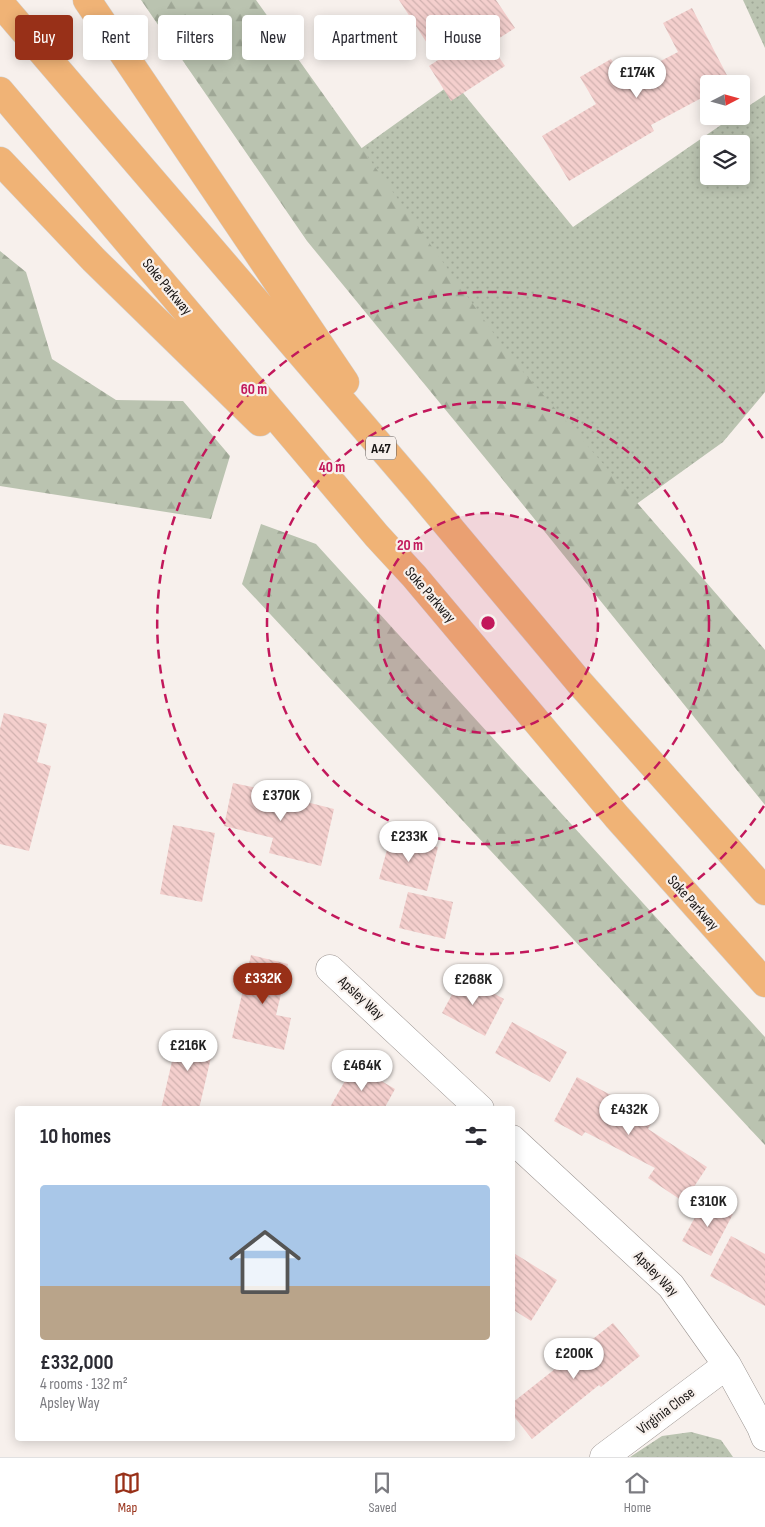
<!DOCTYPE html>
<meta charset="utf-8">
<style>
:root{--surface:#fff;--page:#f2f2f3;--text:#2b2b33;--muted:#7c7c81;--line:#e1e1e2;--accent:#983018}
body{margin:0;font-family:"Sofia Sans Condensed",sans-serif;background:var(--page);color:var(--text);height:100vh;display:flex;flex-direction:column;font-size:19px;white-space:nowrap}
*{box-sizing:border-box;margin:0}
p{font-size:16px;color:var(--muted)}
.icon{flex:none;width:28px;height:28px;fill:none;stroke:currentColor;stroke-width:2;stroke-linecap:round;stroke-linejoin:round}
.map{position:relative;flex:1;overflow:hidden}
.side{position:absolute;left:15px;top:1106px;width:500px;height:335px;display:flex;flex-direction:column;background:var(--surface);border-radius:5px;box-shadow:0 2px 12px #0003}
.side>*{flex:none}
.hud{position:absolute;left:15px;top:15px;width:500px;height:45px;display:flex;gap:10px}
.needle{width:32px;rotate:84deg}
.fabs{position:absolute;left:700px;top:75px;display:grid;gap:10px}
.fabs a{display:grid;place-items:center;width:50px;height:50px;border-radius:5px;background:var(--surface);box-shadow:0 2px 12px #0003;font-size:25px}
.price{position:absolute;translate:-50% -42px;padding:0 11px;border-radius:18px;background:#fff;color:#222;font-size:16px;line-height:32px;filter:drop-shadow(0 1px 2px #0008)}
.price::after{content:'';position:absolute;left:50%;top:30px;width:15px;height:11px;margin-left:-8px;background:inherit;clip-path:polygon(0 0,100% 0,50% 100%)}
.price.selected{background:var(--accent);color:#fff}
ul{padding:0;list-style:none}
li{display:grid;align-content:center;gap:10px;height:265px;padding:0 25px}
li+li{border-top:1px solid var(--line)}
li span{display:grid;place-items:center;height:155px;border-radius:5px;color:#555}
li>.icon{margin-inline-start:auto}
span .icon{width:90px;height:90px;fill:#fffc;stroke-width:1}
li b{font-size:21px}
h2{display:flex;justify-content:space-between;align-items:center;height:60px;padding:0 25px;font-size:21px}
.chip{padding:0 18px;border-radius:5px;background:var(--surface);box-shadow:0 2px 12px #0003;font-size:18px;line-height:45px}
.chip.selected{background:var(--accent);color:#fff}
.tab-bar{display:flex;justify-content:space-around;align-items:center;height:70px;border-top:1px solid var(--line);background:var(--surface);font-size:14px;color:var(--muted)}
.tab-bar a{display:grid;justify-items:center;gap:2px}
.tab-bar .selected{color:var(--accent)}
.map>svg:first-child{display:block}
.grass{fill:url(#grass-dots);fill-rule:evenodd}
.forest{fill:url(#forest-firs)}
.building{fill:url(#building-back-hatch)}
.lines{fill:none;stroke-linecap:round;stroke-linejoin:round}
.street-casing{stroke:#9b9491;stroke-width:29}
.highway-casing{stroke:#d1d0d0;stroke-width:29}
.street{stroke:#fff;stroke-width:28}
.highway{stroke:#f0b376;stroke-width:28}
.ring{fill:none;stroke:#c2185b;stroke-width:2.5;stroke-dasharray:9 6}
.labels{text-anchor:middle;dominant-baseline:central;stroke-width:4.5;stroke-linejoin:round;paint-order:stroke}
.shield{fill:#f7f0ec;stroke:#5b5755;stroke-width:1}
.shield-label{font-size:14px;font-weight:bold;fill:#181514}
.street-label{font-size:15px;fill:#181514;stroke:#f7f0ec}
.centre{fill:#c2185b;stroke:#f7f0ec;stroke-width:2.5}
.ring-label{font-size:15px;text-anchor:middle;font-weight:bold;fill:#c2185b;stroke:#f7f0ec;stroke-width:4.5;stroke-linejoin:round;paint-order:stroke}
</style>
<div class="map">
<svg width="765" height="1457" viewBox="0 0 765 1457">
<defs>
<pattern id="grass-dots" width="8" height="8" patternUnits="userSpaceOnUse" patternTransform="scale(1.25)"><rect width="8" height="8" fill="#bac3b0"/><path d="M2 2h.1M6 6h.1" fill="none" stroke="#9fa796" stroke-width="1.8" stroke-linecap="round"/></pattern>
<pattern id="forest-firs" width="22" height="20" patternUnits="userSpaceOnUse" patternTransform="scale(1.25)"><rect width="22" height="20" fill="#bac3b0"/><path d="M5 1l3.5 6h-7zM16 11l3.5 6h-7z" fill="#9fa796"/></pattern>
<pattern id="building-back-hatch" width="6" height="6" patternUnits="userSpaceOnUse" patternTransform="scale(1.25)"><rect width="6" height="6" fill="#f4cfcd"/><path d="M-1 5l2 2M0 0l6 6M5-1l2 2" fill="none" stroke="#d0b1af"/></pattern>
</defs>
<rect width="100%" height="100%" fill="#f7f0ec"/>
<!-- grass -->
<path class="grass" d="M743,0H765V48Z
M454,82L573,227L734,116H741V111L765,95V392L723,442L617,518L352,155ZM709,144H741V176H709Z
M691,1432L721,1440L733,1457H630L662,1436Z"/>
<!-- forest -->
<path class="forest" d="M141,0H256L512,359L765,650V805L499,475L307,241Z
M0,251L26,272L52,359L116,400L183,401L230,456L211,519L0,486Z
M261,524L316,544L765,1037V1145L242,584Z"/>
<!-- building -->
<path class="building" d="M399,0H496L515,28L490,44L505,66L451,101L429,66L438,60Z
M692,8L731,83L709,84V94L651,125L654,131L569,181L542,136L596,104L580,77L611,59L624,80L678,52L663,23Z
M4,713L47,724L37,762L51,766L29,851L0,844V729Z
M233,783L276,792L275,794L334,809L321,866L269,853L273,838L224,826Z
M173,825L215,833L202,902L160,894Z
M391,835L438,847L427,891L379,879Z
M408,892L453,902L445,939L399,928Z
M251,955L288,964L276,1015L291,1018L284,1050L232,1038Z
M462,976L504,999L485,1036L442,1013Z
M512,1022L567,1052L550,1082L495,1053Z
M179,1031L215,1040L199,1109H161Z
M354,1065L395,1089L384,1109H329Z
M577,1077L654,1118L648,1129L707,1167L684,1202L648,1178L655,1168L585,1132L582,1136L554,1121Z
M705,1199L733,1214L711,1256L682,1241Z
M731,1236L765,1254V1306L710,1276Z
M512,1252L557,1280L531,1321L512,1309Z
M613,1323L640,1356L601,1387L599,1385L532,1439L512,1414V1403Z"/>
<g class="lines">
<defs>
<path id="street" d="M330,969L480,1109
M512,1139L671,1286L727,1365L761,1427L765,1437
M604,1457L727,1365"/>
<path id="highway" d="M87,0L345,382
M0,3L418,490L579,682L765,891
M0,91L377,536L414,576L617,817L765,983
M0,161L94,260L260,422"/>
</defs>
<!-- street casing -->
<use href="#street" class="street-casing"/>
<!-- highway casing -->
<use href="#highway" class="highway-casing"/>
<!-- street -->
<use href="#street" class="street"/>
<!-- highway -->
<use href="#highway" class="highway"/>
</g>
<!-- distance rings -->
<circle cx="488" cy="623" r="110" fill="#c2185b" fill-opacity=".12"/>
<g class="ring">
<circle cx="488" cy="623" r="110"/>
<circle cx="488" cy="623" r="221"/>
<path d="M764 806A331 331 0 1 1 764 440"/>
</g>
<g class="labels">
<!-- shield labels -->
<rect class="shield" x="366" y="436.5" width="30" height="23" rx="4"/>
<g class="shield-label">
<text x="381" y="448">A47</text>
</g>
<!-- street labels -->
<g class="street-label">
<text transform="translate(167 287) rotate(50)">Soke Parkway</text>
<text transform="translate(430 595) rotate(49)">Soke Parkway</text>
<text transform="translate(693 903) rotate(48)">Soke Parkway</text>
<text transform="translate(361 998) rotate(43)">Apsley Way</text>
<text transform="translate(656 1274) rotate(46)">Apsley Way</text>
<text transform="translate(666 1411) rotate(-37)">Virginia Close</text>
</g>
</g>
<circle cx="488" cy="623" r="8" class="centre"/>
<g class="ring-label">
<text x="254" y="394">60 m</text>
<text x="332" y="472">40 m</text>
<text x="410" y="550">20 m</text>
</g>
</svg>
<div class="fabs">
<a><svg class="needle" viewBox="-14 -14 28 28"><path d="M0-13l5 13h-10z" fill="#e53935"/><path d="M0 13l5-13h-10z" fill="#7c7c81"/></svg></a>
<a><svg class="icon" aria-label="layers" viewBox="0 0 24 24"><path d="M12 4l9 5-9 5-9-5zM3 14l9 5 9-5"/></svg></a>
</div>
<b class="price" style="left:637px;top:99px">£174K</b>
<b class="price" style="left:281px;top:822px">£370K</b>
<b class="price" style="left:409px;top:863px">£233K</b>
<b class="price selected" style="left:263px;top:1005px">£332K</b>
<b class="price" style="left:473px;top:1006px">£268K</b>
<b class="price" style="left:188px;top:1072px">£216K</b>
<b class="price" style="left:362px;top:1092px">£464K</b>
<b class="price" style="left:629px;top:1136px">£432K</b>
<b class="price" style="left:708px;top:1228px">£310K</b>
<b class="price" style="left:574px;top:1380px">£200K</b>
<div class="hud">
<a class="chip selected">Buy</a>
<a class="chip">Rent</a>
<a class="chip">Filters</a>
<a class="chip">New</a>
<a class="chip">Apartment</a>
<a class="chip">House</a>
</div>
<section class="side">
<h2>10 homes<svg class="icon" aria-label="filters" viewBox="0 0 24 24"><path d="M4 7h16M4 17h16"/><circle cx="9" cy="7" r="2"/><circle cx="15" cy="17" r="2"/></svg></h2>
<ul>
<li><span style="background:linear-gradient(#a9c7e8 65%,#b9a48a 0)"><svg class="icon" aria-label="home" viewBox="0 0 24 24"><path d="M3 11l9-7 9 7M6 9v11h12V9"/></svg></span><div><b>£332,000</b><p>4 rooms · 132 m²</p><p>Apsley Way</p></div></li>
</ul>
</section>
</div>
<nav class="tab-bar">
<a class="selected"><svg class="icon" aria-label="map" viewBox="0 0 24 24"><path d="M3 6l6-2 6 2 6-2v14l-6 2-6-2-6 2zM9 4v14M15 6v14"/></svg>Map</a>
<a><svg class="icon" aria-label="saved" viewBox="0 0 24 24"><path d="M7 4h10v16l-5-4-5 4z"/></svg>Saved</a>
<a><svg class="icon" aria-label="home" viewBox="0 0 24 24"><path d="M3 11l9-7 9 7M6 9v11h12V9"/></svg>Home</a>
</nav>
